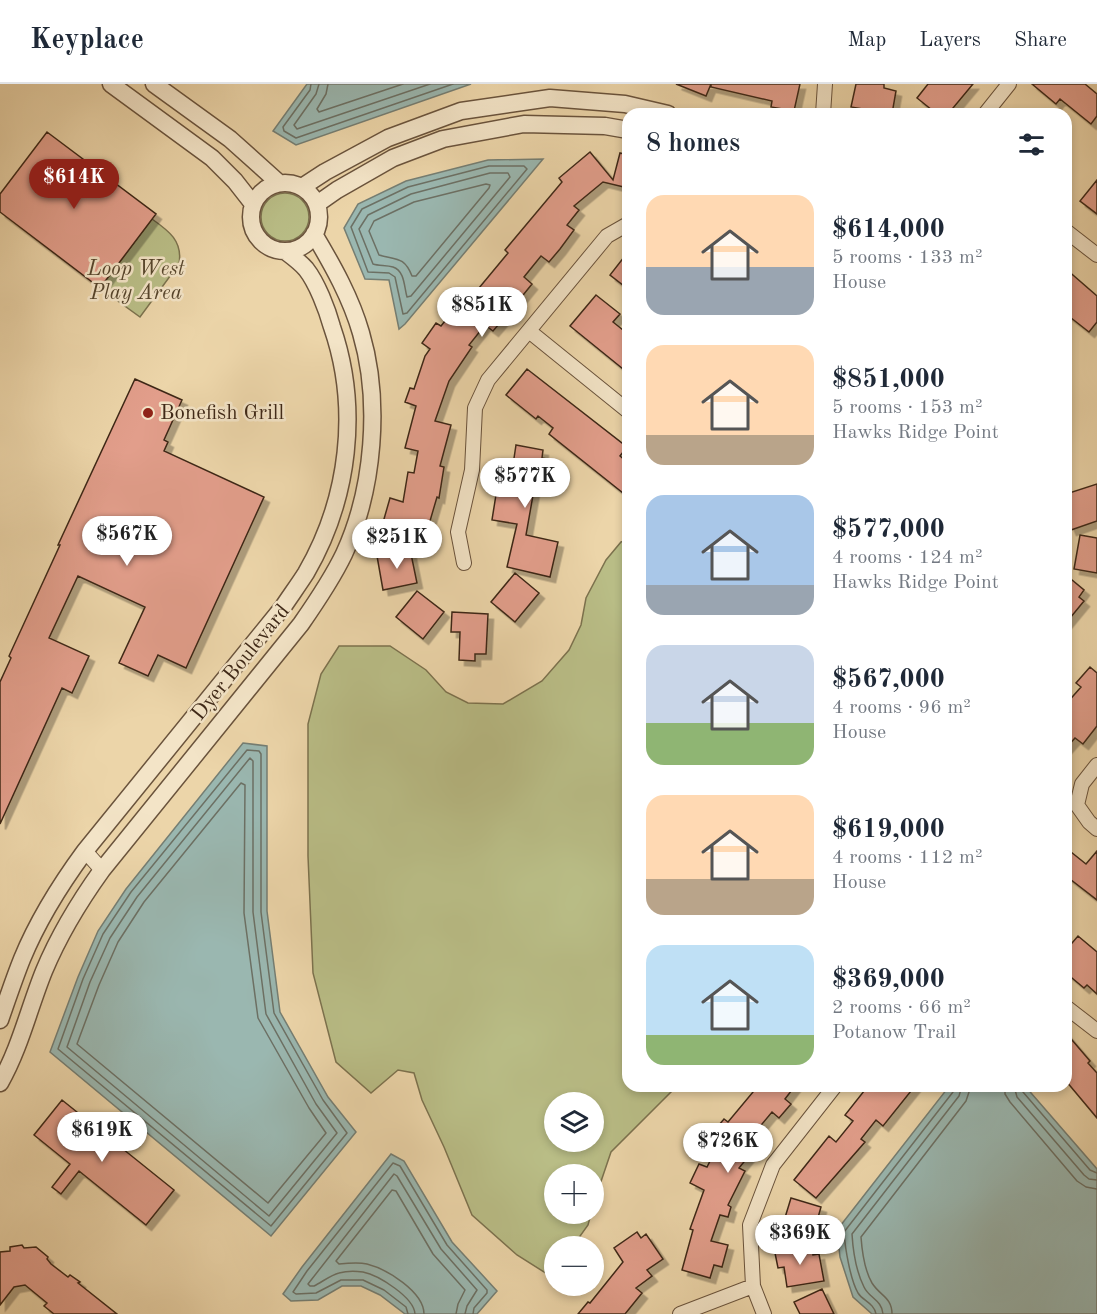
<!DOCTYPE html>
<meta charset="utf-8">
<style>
:root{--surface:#fff;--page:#f2f2f3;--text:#1f2937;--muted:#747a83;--line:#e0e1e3;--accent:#8f2418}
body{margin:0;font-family:"Old Standard TT",serif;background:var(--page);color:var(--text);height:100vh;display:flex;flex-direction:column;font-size:22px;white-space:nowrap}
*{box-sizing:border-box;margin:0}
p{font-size:20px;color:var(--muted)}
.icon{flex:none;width:33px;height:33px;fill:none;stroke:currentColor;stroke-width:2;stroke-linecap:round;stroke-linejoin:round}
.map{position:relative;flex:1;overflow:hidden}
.details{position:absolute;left:622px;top:24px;width:450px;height:984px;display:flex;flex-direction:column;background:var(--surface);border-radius:18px;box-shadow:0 3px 9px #0003}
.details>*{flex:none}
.fabs{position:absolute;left:544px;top:1008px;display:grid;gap:12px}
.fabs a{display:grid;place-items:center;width:60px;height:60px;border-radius:50%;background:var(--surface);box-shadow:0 3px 9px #0003;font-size:30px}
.price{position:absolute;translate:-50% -51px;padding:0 14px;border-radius:21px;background:#fff;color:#222;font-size:20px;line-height:39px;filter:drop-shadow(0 2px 3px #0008)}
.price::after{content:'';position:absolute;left:50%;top:36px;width:18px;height:14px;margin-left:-9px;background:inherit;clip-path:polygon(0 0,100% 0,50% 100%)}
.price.on{background:var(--accent);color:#fff}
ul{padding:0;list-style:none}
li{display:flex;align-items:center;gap:18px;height:150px;padding:0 24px}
li span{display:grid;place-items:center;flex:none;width:168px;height:120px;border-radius:18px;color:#555}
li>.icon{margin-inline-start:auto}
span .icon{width:72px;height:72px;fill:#fffc;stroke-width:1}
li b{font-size:26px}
h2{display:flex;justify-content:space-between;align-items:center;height:72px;padding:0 24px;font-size:26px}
header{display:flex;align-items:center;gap:36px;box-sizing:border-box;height:84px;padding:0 30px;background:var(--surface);border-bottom:2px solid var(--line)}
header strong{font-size:28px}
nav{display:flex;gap:33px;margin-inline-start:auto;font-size:21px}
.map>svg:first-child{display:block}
.green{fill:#b9bd86;stroke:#7c724e;stroke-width:1.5;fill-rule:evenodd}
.water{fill:#9ab7b0;stroke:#757e73;stroke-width:1.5}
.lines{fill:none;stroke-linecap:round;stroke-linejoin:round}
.shore{stroke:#6c7064;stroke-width:1.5}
.building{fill:#e29e8b;stroke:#3e2817;stroke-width:1.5;filter:url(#shadow)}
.minor-casing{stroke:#6a533c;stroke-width:16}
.tertiary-casing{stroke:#6a533c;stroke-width:19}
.minor{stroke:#f3e4c7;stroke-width:14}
.tertiary{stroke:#f3e4c7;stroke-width:16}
.poi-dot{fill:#8f2418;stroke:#f3e4c7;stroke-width:2}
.labels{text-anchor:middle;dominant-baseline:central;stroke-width:5;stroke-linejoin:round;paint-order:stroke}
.park-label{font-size:21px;font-style:italic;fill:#57462d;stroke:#f3e4c7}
.poi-label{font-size:21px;fill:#3e2817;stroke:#f3e4c7;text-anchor:start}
.street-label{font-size:21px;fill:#3e2817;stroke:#f3e4c7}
</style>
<header>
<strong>Keyplace</strong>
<nav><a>Map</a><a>Layers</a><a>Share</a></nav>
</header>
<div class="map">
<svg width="1097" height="1230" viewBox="0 0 1097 1230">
<defs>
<filter id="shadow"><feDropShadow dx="5.5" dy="5.5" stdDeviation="0" flood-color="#0004"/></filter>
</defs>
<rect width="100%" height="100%" fill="#ecd5a9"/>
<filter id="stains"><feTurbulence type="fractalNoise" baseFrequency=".00333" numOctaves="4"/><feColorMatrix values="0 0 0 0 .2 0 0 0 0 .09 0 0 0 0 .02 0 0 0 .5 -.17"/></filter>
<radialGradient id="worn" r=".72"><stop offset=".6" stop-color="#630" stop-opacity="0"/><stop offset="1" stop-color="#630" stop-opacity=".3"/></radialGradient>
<!-- green -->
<path class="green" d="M261 133a24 24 0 1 1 48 0a24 24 0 1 1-48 0Z
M152,135C169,147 183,157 179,180L140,233L100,204Z
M628,456V1002H677L611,1068L594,1118V1090H555V1130H591L588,1141L573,1162H555V1188L552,1193L517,1171L472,1131L444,1063L422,1016L414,989L398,986L371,1009L336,978L313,889L308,772V640L321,590L339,562H390L426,586L446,608L468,619L503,620L542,597L569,566L581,541L586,514L606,476L621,458ZM594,1018V1058H555V1018Z"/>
<!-- water -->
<path class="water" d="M307,0H471L296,61L273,47Z
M543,75L405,240L399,245L389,196L365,195L344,144L358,120L406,97L488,76Z
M243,659L267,662V827L280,928L328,1013L356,1048L271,1152L50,968L78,893L98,847L126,805Z
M952,1002H1025L1097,1085V1230H872L853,1213L840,1173L837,1146L947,1005Z
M391,1070L404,1077L452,1158L497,1207L477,1230H405L380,1211L361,1202H342L318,1216L291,1217L283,1210L302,1183Z"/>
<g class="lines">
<!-- shore -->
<path class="shore" d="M311,0L310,6L283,43L284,47L296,54L453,0
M319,0L316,10L294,41L297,45L430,0
M328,0L326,10L317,25L319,28L403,0
M489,82H524L527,85L407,229L403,230L395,193L389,189L368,188L351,143L362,125L408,103Z
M490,89H508L510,93L411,212L407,213C404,203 405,187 393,183C386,181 379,182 373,180L359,145L368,131L411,110Z
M486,100L490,101L489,104L416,192H412C404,172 396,176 379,171L369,147L374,137L414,118Z
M247,666L259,667L261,670V828L274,929L323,1016L347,1049L271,1142L58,965L83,895L103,850L131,808Z
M250,674L253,677V828L266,930L316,1020L337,1049L269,1132L67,963L90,898L110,854L137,813Z
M241,699L245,701L244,829L258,934L309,1024L326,1049L268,1119L77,960L99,901L118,858L144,818Z
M1005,1002V1010L1010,1018L1077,1097L1086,1103L1097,1105
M1014,1002L1017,1013L1084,1091L1089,1095L1097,1096
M1021,1002L1023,1008L1090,1086L1097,1089
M408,1230L406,1223L384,1206L363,1196H341L316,1209L296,1210L293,1208L307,1187L393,1079L400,1082L447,1161L487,1206V1209L474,1224L473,1230
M415,1230C414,1213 378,1191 363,1188C356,1187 346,1187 339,1189C331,1191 322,1198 314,1202H310L308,1200L394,1090L397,1092L441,1165L477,1206L467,1222L465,1230
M424,1230C424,1208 387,1185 367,1180C359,1178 348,1179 339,1180L336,1177L392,1106L396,1107L433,1170L465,1206L458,1220L456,1230
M876,1230C874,1219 863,1217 858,1209C850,1195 845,1163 844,1148L953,1008L954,1002
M883,1230C882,1216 869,1214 864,1203C856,1187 853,1167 852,1150L959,1012L962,1002
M892,1230C892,1213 880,1212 872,1199C865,1187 862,1167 861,1153L966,1017L971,1002"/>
</g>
<!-- building -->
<path class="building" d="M676,0H711L706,12Z
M711,0H800L794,27L771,23L772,17L711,3Z
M856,0H884V4L896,7L892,30L851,23Z
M928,0H973L948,30H937L917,14Z
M1032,0H1085L1097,10V32L1091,40L1060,15L1056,20Z
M47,48L156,130L100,204L0,128V110Z
M590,68L613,96L620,69L628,71V104L603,98L574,122L579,126L567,141L574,146L560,165L549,178L541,172L524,193L532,200L511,226L493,247L485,241L469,261L472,263L449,297L435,337L451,341L440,382L444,383L439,414L437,413L423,461L392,452L393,445L382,442L390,414L403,418L408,388L414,389L418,367L405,364L416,322L405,318L410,304L414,305L425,272L430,265L422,259L436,239L441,242L469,207L474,210L508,169L505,166L562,98L559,94Z
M1097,96V130L1080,117Z
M628,168V205L610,191Z
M1066,185L1097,212V238L1089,248L1066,230Z
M596,211L620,230L613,238L628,250V289L570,242Z
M527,285L627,363L620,372L628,379V413L549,350L553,344L538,332L536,335L506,311Z
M135,295L182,316L164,356L168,358L164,367L264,413L186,584L158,571L148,592L119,579L145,523L78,492L49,554L89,572L72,609L62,604L0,740V598L11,574L9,572L60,461H58Z
M516,361L543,366L542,374L553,376L549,402L535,400L526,451L558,458L550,493L507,483L517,440L492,436L501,379L513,381Z
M1097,400V437L1071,446L1066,434V410Z
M1080,451L1097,454V489L1074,485Z
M410,465L417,499L383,506L377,472Z
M515,489L539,509L515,538L491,518Z
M1066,491L1084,506L1079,513L1084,517L1066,539Z
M417,507L444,528L423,555L396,533Z
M452,528L488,530L486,570H475V577L459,576L460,548H451Z
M1090,583L1097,589V642L1083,660L1075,654L1066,664V620L1081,603L1076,599Z
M1066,764L1086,780L1097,767V816L1066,792Z
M1078,852L1097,868V910L1087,901L1084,904L1066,889V866Z
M1066,949L1090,977L1088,979L1097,989V1034L1066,997Z
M758,1002H795L785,1015L791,1020L779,1034L772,1028L757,1046L765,1052L739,1084L745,1087L728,1121L731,1123L728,1133L720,1131L711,1157L728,1161L722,1183L714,1181L710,1194L682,1186L693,1146L690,1145L704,1106L690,1099L699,1080L707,1083L719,1059L710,1052L724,1035L728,1038Z
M868,1002H915L883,1042L876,1036L861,1055L865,1058L816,1114L794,1096L829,1052L836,1058L853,1037L845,1031Z
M62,1016L174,1106L146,1141L79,1087L61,1110L52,1103L70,1080L34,1051Z
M791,1114L821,1123L811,1158L780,1150Z
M637,1148L641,1154L646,1150L663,1175L647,1186L652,1192L636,1204L642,1209L625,1230H578L588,1218L590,1219L623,1178L614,1164Z
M22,1161L24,1164L36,1163L48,1173L47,1175L51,1180L68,1193L70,1191L80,1198L78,1199L117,1230H54L44,1222L47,1219L25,1201L14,1203L0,1221V1168L10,1167V1163Z
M812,1162L813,1171L819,1170L824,1197L787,1203L784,1183L778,1184L775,1169Z
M822,1205L834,1230H800L794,1218Z"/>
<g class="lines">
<defs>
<path id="minor" d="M823,30L825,0
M985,30L1009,0
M1066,147L1097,171
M529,247L628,327
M464,479L458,448L472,386L475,324L488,296L607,152L628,140
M1097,681L1082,700L1077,721L1089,738L1097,745
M85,767L102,786
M1066,923L1097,947
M680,1230L753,1202
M764,1230L753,1202L750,1141L773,1081L835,1002"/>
<path id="tertiary" d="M111,0L212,74L235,97L253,120
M154,0L230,55L279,99
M251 133a34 34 0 1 1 68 0a34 34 0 1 1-68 0Z
M302,103L325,88L388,54L461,27L550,14L625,20L668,30
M317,120L337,106L393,74L443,55L524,40L605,42L628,46
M0,936C7,916 14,895 22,875C38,836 60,801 85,767L283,523C291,511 299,500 306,489C349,415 360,324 332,243C327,225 317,199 306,185C300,178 293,173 285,167
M0,999C20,964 29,924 44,887C59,851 79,818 102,786L301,540C317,517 332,495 344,470C374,405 381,317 361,249C351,214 333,182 314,150"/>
</defs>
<!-- minor casing -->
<use href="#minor" class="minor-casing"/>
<!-- tertiary casing -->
<use href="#tertiary" class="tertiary-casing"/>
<!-- minor -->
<use href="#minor" class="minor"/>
<!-- tertiary -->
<use href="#tertiary" class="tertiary"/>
</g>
<!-- markers -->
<circle class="poi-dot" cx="148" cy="329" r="6"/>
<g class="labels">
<!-- park labels -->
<g class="park-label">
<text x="136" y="185">Loop West<tspan x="136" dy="24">Play Area</tspan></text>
</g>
<!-- poi labels -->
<g class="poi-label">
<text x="160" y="329">Bonefish Grill</text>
</g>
<!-- street labels -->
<g class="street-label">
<text transform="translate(241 579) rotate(-51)">Dyer Boulevard</text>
</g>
</g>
<rect width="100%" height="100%" filter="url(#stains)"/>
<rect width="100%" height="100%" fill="url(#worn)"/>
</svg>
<div class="fabs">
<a><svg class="icon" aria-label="layers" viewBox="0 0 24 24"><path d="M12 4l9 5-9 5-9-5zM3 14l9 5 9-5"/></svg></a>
<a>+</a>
<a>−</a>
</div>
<b class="price on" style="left:74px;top:126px">$614K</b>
<b class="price" style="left:482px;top:254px">$851K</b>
<b class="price" style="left:525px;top:425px">$577K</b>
<b class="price" style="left:127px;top:483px">$567K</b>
<b class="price" style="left:397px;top:486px">$251K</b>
<b class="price" style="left:102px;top:1079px">$619K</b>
<b class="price" style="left:728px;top:1090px">$726K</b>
<b class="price" style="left:800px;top:1182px">$369K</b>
<section class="details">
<h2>8 homes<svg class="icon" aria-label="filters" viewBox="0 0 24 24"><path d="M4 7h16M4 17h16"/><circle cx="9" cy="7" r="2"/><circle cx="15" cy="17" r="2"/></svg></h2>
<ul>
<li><span style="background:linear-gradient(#ffd9b3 60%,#9aa5b1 0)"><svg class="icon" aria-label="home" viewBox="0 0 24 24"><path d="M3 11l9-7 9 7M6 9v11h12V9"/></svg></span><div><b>$614,000</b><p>5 rooms · 133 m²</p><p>House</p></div></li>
<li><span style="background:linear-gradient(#ffd9b3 75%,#b9a48a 0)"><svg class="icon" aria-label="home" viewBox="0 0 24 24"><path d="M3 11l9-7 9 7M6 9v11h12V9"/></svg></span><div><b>$851,000</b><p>5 rooms · 153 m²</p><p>Hawks Ridge Point</p></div></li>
<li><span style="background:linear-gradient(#a9c7e8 75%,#9aa5b1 0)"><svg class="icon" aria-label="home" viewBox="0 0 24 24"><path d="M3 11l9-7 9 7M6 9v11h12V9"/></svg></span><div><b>$577,000</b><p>4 rooms · 124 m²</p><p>Hawks Ridge Point</p></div></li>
<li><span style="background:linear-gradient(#c9d6e8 65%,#8fb573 0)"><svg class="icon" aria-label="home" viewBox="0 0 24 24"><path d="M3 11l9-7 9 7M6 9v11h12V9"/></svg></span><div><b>$567,000</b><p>4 rooms · 96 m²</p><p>House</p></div></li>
<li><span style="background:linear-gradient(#ffd9b3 70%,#b9a48a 0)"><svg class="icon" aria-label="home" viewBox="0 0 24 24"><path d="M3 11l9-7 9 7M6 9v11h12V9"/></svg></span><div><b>$619,000</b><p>4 rooms · 112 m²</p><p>House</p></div></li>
<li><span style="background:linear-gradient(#bfe0f5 75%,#8fb573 0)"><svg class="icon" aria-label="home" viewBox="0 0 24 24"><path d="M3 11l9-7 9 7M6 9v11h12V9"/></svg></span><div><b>$369,000</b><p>2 rooms · 66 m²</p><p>Potanow Trail</p></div></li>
</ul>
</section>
</div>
